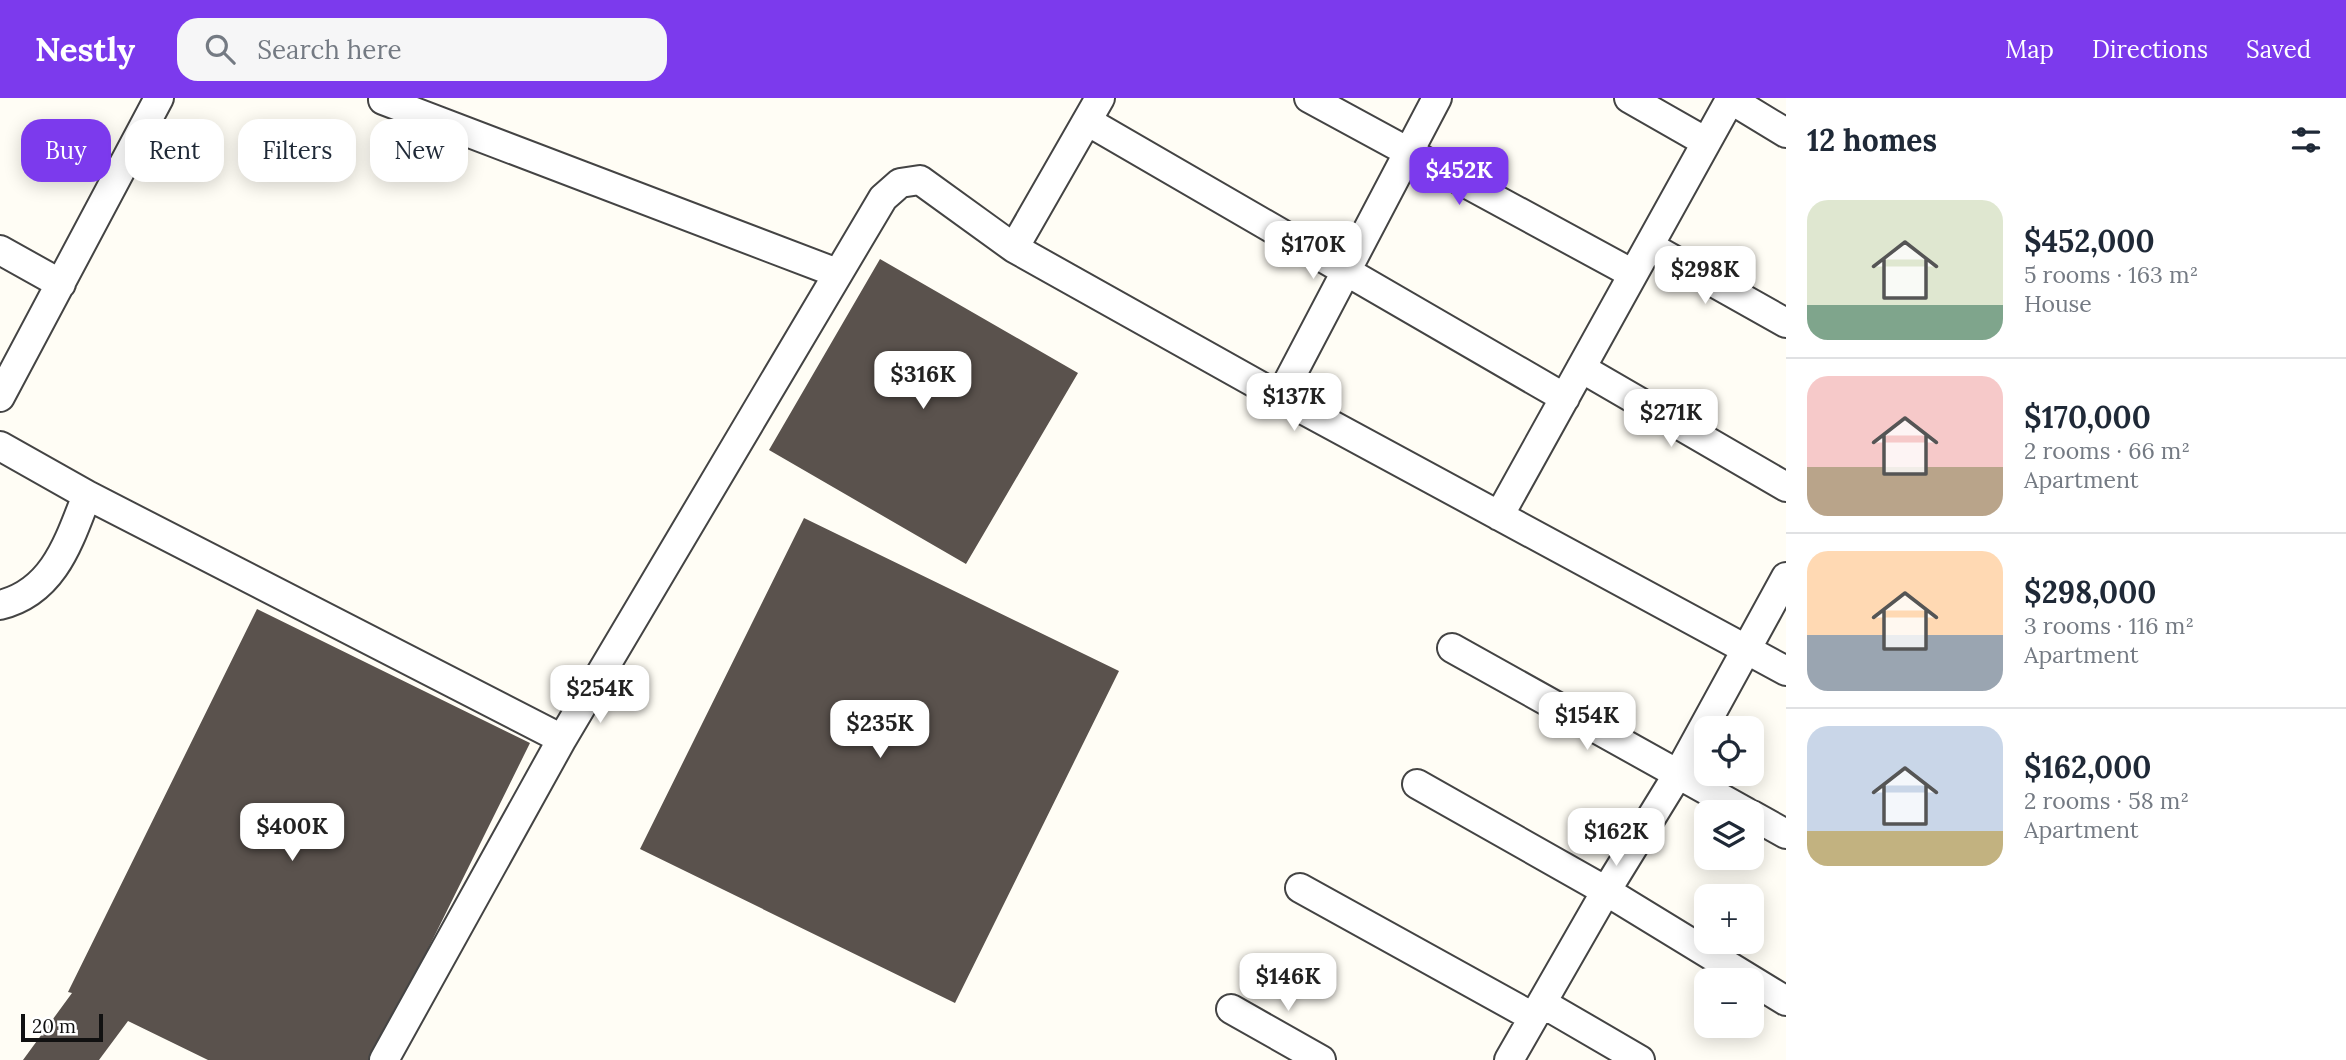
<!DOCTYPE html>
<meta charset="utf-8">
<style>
:root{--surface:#fff;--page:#f6f6f7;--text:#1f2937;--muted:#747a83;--line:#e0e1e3;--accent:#7c3aed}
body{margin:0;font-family:Lora,serif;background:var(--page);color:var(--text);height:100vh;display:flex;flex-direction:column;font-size:26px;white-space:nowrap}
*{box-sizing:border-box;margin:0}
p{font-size:23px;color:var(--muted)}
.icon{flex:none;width:38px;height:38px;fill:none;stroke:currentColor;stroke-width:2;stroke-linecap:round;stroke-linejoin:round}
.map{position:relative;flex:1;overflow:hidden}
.panel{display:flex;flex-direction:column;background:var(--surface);width:560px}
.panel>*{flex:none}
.top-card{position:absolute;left:21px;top:21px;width:665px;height:63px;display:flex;gap:14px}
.controls{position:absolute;left:1694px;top:618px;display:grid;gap:14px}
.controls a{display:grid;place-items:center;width:70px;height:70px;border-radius:14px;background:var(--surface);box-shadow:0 4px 18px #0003;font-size:35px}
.scale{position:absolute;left:21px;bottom:18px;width:82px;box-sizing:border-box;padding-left:7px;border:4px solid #111;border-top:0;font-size:19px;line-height:24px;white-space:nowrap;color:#111;-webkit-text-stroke:5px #fff;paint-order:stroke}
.price{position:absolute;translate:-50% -60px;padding:0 16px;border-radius:14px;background:#fff;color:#222;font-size:23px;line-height:46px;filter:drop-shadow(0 2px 4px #0008)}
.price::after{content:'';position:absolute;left:50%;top:42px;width:21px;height:16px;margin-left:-10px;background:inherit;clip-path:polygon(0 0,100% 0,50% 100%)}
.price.selected{background:var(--accent);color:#fff}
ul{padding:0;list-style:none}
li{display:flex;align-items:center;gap:21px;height:175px;padding:0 21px}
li+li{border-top:2px solid var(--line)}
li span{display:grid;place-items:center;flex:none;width:196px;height:140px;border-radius:21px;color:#555}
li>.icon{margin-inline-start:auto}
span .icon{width:84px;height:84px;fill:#fffc;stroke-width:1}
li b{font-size:30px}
h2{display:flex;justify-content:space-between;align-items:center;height:84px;padding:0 21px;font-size:30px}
.chip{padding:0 24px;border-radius:21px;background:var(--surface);box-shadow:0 4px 18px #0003;font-size:24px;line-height:63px}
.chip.selected{background:var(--accent);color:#fff}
header{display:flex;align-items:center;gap:42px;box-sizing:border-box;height:98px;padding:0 35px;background:var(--accent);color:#fff}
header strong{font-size:33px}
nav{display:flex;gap:38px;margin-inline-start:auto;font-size:24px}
.search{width:490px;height:63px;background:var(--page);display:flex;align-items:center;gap:18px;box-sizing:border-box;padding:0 24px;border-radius:21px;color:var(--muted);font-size:26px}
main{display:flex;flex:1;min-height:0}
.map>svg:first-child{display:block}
.building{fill:#5a524d}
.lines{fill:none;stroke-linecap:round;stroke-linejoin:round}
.minor-casing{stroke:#444;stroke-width:32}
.minor{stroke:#fff;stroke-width:28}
</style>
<header>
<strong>Nestly</strong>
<div class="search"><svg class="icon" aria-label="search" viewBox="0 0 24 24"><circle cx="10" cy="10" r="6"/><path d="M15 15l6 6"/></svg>Search here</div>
<nav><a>Map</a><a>Directions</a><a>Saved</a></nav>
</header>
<main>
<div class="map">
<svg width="1786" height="962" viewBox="0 0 1786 962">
<rect width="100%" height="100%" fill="#fffdf5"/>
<!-- building -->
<path class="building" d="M880,161L1078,275L966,466L769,352Z
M804,420L1119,573L955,905L640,751Z
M257,511L530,645L373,962H208L128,923L99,962H23L72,895L68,894Z"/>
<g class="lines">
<defs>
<path id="minor" d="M1100,0L1014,150L1280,299L1786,573
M1309,0L1633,176
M1629,0L1706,44
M1730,1L1786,35
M383,2L837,175
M1087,23L1565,300
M1649,148L1786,225
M0,152L61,186
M1581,270L1786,389
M0,299L159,0
M1280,299L1437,0
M0,348L87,397L562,641L883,100L900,85L920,82L1014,150
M1499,418L1731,0
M0,507C54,494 69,443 87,397
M1452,550L1746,714
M1417,686L1606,793L1786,903
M1752,717L1786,736
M1300,790L1533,919
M1542,905L1640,962
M1231,911L1321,962
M384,962L562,641
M1509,962L1606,793L1678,676L1786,479"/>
</defs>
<!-- minor casing -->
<use href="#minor" class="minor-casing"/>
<!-- minor -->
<use href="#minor" class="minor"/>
</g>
</svg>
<div class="controls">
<a><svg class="icon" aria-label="locate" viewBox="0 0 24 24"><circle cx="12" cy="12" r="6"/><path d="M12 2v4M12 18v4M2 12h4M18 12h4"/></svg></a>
<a><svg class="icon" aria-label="layers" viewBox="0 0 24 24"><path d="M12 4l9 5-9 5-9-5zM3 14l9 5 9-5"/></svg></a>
<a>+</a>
<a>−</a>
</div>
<div class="scale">20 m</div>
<b class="price selected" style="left:1459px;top:109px">$452K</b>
<b class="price" style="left:1313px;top:183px">$170K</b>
<b class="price" style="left:1705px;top:208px">$298K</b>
<b class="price" style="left:923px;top:313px">$316K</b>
<b class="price" style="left:1294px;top:335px">$137K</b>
<b class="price" style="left:1671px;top:351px">$271K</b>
<b class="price" style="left:600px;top:627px">$254K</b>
<b class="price" style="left:1587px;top:654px">$154K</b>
<b class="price" style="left:880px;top:662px">$235K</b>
<b class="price" style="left:292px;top:765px">$400K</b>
<b class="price" style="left:1616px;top:770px">$162K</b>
<b class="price" style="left:1288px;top:915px">$146K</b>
<div class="top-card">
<a class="chip selected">Buy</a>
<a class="chip">Rent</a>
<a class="chip">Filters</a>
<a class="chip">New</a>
</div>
</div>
<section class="panel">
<h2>12 homes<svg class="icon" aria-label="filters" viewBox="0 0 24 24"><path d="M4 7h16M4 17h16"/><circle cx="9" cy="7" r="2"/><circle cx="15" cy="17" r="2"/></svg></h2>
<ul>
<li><span style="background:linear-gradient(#dfe7d0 75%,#7fa58c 0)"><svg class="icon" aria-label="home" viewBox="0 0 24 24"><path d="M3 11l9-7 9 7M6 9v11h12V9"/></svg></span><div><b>$452,000</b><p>5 rooms · 163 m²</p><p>House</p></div></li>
<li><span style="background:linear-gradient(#f6c9c9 65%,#b9a48a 0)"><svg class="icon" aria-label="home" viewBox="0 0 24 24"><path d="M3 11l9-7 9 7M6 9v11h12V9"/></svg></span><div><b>$170,000</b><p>2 rooms · 66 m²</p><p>Apartment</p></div></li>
<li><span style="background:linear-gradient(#ffd9b3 60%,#9aa5b1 0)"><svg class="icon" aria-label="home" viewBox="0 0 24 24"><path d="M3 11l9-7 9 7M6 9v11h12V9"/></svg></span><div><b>$298,000</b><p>3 rooms · 116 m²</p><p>Apartment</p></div></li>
<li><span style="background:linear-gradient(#c9d6e8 75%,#c2b280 0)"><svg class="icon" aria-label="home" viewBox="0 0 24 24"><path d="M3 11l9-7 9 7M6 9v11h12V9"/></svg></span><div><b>$162,000</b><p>2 rooms · 58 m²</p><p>Apartment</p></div></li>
</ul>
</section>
</main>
